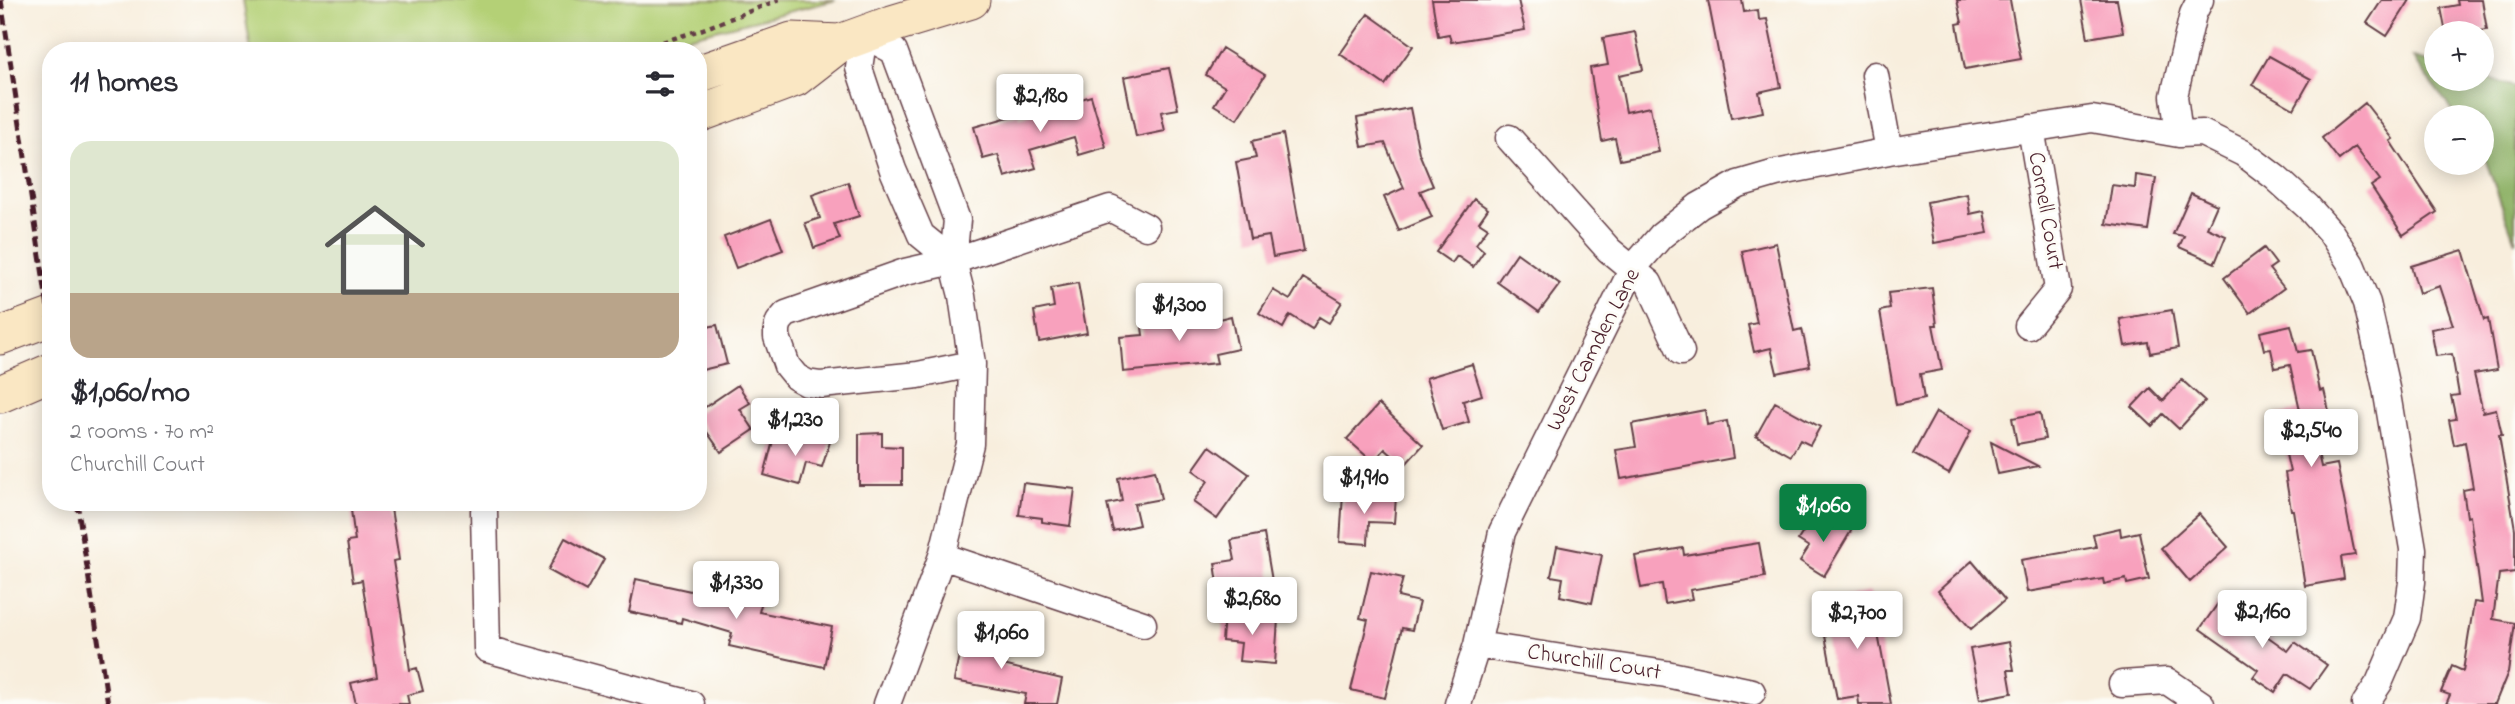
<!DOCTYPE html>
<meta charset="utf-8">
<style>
:root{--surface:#fff;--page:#f7f7f7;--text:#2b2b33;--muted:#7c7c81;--accent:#0b8043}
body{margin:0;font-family:"Indie Flower",sans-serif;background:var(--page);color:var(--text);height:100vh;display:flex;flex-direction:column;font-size:26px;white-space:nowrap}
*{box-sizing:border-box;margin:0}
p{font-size:23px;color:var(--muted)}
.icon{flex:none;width:38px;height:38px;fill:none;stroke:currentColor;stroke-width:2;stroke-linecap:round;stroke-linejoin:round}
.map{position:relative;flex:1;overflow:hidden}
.drawer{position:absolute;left:42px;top:42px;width:665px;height:469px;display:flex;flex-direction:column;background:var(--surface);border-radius:28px;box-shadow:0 4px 18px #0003}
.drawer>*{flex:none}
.tools{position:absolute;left:2424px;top:21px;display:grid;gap:14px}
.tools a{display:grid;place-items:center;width:70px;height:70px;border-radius:50%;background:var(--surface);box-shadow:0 4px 18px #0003;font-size:35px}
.price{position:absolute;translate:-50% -60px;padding:0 16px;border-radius:7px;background:#fff;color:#222;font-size:23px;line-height:46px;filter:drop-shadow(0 2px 4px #0008)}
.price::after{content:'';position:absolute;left:50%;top:42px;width:21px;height:16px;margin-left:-10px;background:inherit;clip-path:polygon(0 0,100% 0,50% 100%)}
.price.selected{background:var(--accent);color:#fff}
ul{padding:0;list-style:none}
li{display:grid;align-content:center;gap:14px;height:371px;padding:0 28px}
li span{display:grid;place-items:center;height:217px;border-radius:21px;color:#555}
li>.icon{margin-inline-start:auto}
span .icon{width:126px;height:126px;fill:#fffc;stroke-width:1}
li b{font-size:30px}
h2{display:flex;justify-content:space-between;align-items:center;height:84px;padding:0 28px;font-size:30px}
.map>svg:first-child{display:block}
.green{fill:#b4d076;stroke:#7f7850;stroke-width:2}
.forest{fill:#8fb267;stroke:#6c6849;stroke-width:2}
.building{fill:#f8a1bd}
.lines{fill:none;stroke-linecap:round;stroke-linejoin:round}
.street-casing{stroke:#643e46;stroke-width:29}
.secondary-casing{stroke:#643e46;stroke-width:39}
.path{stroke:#643e46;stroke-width:4.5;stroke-dasharray:5 5;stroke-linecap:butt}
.street{stroke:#fff;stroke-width:26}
.secondary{stroke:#fae7c3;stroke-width:37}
.rail{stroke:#4a1f2b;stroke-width:5;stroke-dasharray:10 5;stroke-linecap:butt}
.labels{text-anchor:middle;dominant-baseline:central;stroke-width:6;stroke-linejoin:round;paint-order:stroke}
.street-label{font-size:23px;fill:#4a1f2b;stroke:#fdfcf7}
</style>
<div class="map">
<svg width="2515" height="704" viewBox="0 0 2515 704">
<rect width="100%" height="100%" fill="#fdfcf7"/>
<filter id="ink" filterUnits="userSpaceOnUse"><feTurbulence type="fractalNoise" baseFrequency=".0143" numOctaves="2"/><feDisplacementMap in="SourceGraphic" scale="14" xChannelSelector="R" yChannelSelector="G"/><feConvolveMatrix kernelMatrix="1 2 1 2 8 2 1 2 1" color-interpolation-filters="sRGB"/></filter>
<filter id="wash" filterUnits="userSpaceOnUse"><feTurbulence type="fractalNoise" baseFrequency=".00686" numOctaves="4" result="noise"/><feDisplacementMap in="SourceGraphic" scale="28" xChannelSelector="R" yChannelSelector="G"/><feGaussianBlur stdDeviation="1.57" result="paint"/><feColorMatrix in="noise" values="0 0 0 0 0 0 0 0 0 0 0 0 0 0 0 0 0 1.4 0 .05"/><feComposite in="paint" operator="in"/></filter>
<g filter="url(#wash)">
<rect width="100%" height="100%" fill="#f8eedd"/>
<!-- green -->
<path class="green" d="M243,0H836L631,51H251Z"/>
<!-- forest -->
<path class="forest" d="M2413,58L2436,64V79L2482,77L2515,87V242L2482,150V117H2457Z"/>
<g id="blocks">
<!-- building -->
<path class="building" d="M1432,0H1518L1525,30L1451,42L1449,34L1438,36Z
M1708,0H1742L1744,12L1758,10L1759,20L1767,19L1781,87L1759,92L1763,112L1731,118Z
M1957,0H2010L2021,59L1965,69L1957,24L1962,23Z
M2081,0H2117L2123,32L2088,38Z
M2382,0H2410L2387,36L2367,23Z
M2457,0H2482L2487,30L2467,33H2446L2441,8L2458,5Z
M1368,14L1413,46L1385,85L1340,54Z
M1635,32L1643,70L1619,75L1626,112L1650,107L1659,152L1620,160L1615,138L1602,141L1590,68L1608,65L1603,38Z
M1222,48L1265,75L1237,119L1214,105L1225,87L1206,75Z
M2269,56L2311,79L2294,109L2252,85Z
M1169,68L1178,109L1161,112L1165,131L1136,137L1124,77Z
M1091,96L1106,147L1079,155L1074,137L1030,150L1036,168L1005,177L998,155L983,159L974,127L1019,114L1020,118Z
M2365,103L2393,139L2390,141L2437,212L2403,235L2371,186L2380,180L2355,147L2339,160L2322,138Z
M1410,108L1419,153L1433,186L1420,191L1432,217L1399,231L1384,197L1404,188L1385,143L1362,147L1357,118Z
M1283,134L1304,251L1273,257L1269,236L1250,239L1236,162L1256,158L1252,141Z
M2136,175L2156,178L2148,230L2106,224L2112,185L2135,188Z
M848,182L859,216L834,224L840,239L814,248L805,223L820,218L812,195Z
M2191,193L2217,205L2207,228L2226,236L2215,263L2179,247L2184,236L2173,234Z
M1967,194L1970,214L1984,211L1988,233L1934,243L1927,202Z
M1474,199L1488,209L1479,222L1488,228L1476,244L1484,251L1473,267L1457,256L1452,263L1436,252Z
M771,219L783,250L736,268L724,237Z
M1776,243L1794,331L1802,329L1810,366L1777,373L1771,348L1754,352L1748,325L1757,323L1742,251Z
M2264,248L2276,264L2269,269L2284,288L2250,313L2224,278Z
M2463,250L2484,320L2488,319L2497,370L2474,374L2483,412L2496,409L2502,435H2499L2515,529V572L2499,574L2493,619L2515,623L2508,672L2495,704H2446L2450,695L2441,692L2452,666L2463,671L2474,602L2482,603L2470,516L2467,517L2463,490L2473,488L2465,442L2454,445L2449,420L2456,419L2451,396L2459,395L2452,354L2436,356L2431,329L2453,325L2440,286L2419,293L2411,266Z
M1517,253L1560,284L1539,312L1497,282Z
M1303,278L1342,302L1329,323L1319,317L1312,329L1290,315L1283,328L1259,313L1273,290L1290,300Z
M1078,283L1087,333L1039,342L1034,311L1054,307L1051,288Z
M1932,288L1937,325H1933L1942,370L1920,374L1924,399L1896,405L1880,311L1890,309L1888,293Z
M2172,310L2178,348L2150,353L2148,342L2125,346L2120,319Z
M1217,311L1219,319L1231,316L1238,349L1215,354L1217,363L1123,372L1120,337L1143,335L1142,327Z
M717,325L727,364L698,371V329Z
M2291,325L2298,352L2311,350L2320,391L2324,390L2330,415L2311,420L2321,467L2337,464L2355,555L2341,557L2344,579L2305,586L2293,510H2291L2285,473L2290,472L2277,415L2300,410L2290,365L2275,368L2271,349L2264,350L2260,332Z
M1472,364L1482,395L1463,401L1469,422L1442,430L1426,378Z
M2182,380L2205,401L2179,429L2163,414L2152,426L2132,407L2150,388L2163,401Z
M738,385L750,403L740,409L754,430L721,452L698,419V412Z
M1775,402L1820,427L1810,445L1800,440L1791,456L1756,436Z
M1379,404L1423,445L1404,466L1385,449L1373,462L1347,439Z
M1705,410L1707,425L1727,421L1733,458L1621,479L1616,450L1636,447L1632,424Z
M1936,412L1971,431L1949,474L1913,454Z
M2040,413L2045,439L2017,444L2012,418Z
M882,433V446L902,447V485H859V434Z
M803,434L830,442L822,467L806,463L800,485L764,475L774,437L800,444Z
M1991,442L2038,466L1998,474Z
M1210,446L1249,474L1217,519L1193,502L1208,481L1193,470Z
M1155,470L1161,499L1134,504L1139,525L1113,531L1107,504L1122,501L1118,478Z
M1023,483L1075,489L1070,526L1042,522V518L1019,515Z
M1343,494L1396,497L1394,523L1369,522L1368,544L1340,542Z
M350,502H390L399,560L393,561L410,670L417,668L423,691L407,695L409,704H356L351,683L377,677L362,580L353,582L347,542L355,541Z
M2199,514L2228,547L2190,582L2161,548Z
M1812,518L1828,527L1832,520L1851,531L1824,576L1800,561L1809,547L1798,540Z
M2120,528L2121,536L2139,532L2149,579L2127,584L2126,579L2104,584L2103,579L2027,592L2021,560L2096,547L2093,534Z
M1264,534L1272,581L1219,591L1215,563L1235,560L1231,540Z
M565,538L604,559L586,591L548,570Z
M1759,543L1765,577L1690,590L1692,599L1665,604L1662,584L1641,588L1635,556L1683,548L1684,555Z
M1557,546L1602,555L1592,603L1560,596L1563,578L1551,576Z
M1972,561L2005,600L1971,629L1938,591Z
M1371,571L1403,578L1398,597L1419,602L1412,630L1402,628L1385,698L1351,690L1368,620L1360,618Z
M636,579L718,597L720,589L762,601L759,612L832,627L824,667L729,646L732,633L682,618L681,623L629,612Z
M1870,592L1882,655L1891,704H1859L1858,696L1837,699L1827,646L1823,626L1837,623L1832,599Z
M2219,602L2288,651L2295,642L2327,665L2310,689L2287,674L2275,692L2253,677L2258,670L2200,629Z
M1224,614L1278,619L1275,664L1239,661L1241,643L1222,641Z
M964,628L995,634L993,648L1006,650L1003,665L1062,679L1057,704H1024L1026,694L954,681Z
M2009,642L2014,670H2008L2012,693L1980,699L1970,649Z"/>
</g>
</g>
<g filter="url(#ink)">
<use href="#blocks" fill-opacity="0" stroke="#643e46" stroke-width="2"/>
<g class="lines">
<defs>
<path id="street" d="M1875,75L1889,151
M2179,134L2174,96L2193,14L2200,0
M1509,138L1609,250L1649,283L1681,352
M2028,326L2058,289L2031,128
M972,364L918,375L821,385L807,383L796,377L787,366L777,337V329L779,322L786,314L905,272L953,261L1110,208L1146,227
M484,511L487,649L691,704
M942,556L1143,624
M1477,645L1666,674L1752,692
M2122,684L2167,681L2201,704
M887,704L942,556L970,444L972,364L962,296L953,261L957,220L894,51L864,35L859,68L893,170L921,235L953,261
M1458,704L1477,645L1502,532L1633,268L1661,236L1699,206L1738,184L1776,173L1889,151L2092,119L2179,134L2202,133L2243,153L2276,178L2308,207L2331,233L2351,264L2367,303L2386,388L2413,549L2412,582L2407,618L2379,683L2365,704"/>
<path id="secondary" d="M698,74L792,41L840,43
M698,114L795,78L840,43L892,24L971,0
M0,336L51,317
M0,394L51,372"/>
</defs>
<!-- street casing -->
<use href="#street" class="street-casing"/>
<!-- secondary casing -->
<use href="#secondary" class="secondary-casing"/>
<!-- path -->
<path class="path" d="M634,51L703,29L779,0"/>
<!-- street -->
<use href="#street" class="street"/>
<!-- secondary -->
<use href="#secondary" class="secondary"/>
<!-- rail -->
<path class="rail" d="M1,0L51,328
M77,502L108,704"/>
</g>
</g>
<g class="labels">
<!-- street labels -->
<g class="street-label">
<text transform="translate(2045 211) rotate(80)">Cornell Court</text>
<text transform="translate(1594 350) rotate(-63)">West Camden Lane</text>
<text transform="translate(1594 663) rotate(9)">Churchill Court</text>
</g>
</g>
</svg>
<div class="tools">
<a>+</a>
<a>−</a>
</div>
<b class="price" style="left:1040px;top:134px">$2,180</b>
<b class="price" style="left:1179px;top:343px">$1,300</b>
<b class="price" style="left:795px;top:458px">$1,230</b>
<b class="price" style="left:2311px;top:469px">$2,540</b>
<b class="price" style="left:1364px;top:516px">$1,910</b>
<b class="price selected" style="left:1823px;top:544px">$1,060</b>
<b class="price" style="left:736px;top:621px">$1,330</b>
<b class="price" style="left:1252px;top:637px">$2,680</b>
<b class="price" style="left:2262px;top:650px">$2,160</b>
<b class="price" style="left:1857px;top:651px">$2,700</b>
<b class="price" style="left:1001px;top:671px">$1,060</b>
<section class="drawer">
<h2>11 homes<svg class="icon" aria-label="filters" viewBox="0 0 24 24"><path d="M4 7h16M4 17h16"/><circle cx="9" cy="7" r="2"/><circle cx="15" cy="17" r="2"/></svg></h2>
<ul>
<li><span style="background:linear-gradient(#dfe7d0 70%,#b9a48a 0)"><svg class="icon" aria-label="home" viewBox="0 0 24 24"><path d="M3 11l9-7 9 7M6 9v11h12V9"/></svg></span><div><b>$1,060/mo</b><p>2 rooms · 70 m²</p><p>Churchill Court</p></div></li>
</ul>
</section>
</div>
